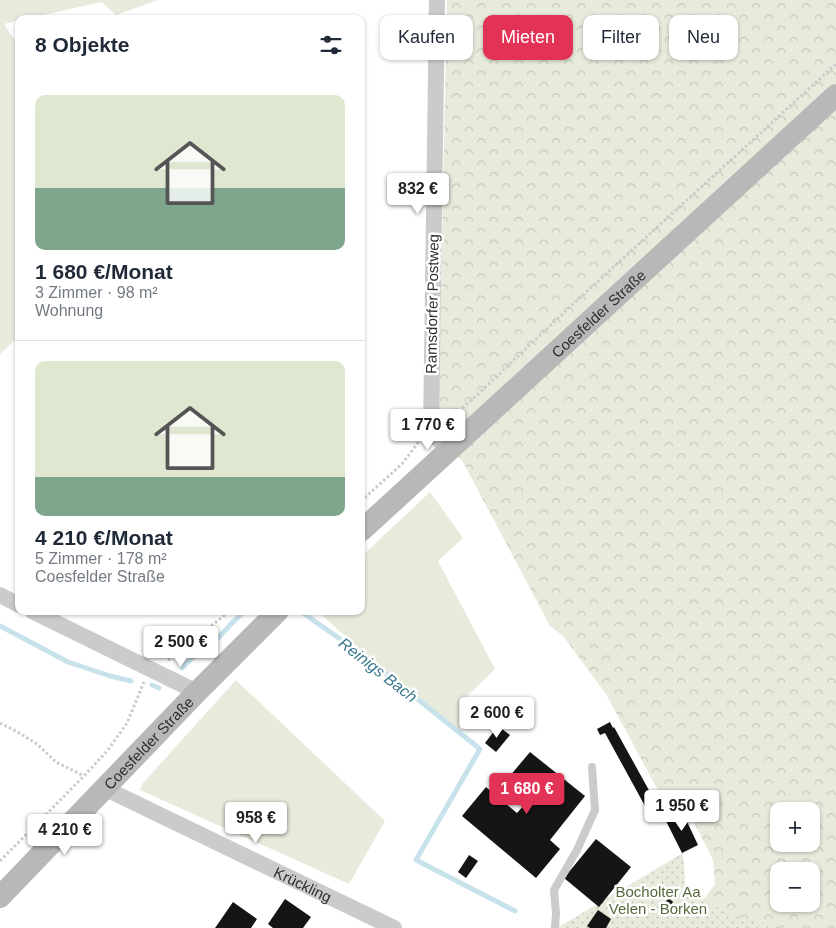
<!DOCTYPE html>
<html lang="de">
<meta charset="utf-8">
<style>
:root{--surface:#fff;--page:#f2f2f3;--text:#1f2937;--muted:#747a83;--line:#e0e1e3;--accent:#e23356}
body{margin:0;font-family:Arial,sans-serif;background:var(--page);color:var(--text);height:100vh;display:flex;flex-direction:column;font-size:19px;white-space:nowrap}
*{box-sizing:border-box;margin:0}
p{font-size:16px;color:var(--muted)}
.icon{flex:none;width:28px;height:28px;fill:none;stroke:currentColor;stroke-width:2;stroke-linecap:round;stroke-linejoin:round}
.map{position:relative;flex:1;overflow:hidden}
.panel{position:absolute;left:15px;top:15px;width:350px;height:600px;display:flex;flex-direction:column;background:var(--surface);border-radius:10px;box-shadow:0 1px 4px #0004}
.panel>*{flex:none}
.banner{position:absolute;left:380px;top:15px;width:380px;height:45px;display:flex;gap:10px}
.tools{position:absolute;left:770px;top:802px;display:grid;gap:10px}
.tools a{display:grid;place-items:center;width:50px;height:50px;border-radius:10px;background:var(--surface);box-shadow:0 1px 4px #0004;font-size:25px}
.price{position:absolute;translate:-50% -42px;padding:0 11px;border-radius:5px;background:#fff;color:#222;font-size:16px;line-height:32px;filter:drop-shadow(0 1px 2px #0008)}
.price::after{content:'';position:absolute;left:50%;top:30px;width:15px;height:11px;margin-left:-8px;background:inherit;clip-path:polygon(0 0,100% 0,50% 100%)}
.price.on{background:var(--accent);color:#fff}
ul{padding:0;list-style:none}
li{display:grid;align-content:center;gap:10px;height:265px;padding:0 20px}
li+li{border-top:1px solid var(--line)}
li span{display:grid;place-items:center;height:155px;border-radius:10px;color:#555}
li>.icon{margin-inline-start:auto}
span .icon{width:90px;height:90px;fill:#fffc;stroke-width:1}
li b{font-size:21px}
h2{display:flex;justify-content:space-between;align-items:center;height:60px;padding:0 20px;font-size:21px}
.pill{padding:0 18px;border-radius:10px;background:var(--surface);box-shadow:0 1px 4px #0004;font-size:18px;line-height:45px}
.pill.on{background:var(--accent);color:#fff}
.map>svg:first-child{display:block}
.grass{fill:#e6ebdc}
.forest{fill:url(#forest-crowns);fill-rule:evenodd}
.park{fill:url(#park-dots)}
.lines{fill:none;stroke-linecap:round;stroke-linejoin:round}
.stream{stroke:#c8e2eb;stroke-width:5}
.building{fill:#151515}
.path{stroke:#cbcbcb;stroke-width:3;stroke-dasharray:2.5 2.5;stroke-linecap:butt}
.service{stroke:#cbcbcb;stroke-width:8}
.minor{stroke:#cbcbcb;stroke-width:16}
.secondary{stroke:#b8b8b8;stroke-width:22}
.labels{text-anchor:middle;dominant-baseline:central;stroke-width:5;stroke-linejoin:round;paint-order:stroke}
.street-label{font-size:15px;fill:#2e2e2e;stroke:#fff}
.park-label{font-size:15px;fill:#57693c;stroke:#fff}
.water-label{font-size:16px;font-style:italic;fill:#3d798e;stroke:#fff}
</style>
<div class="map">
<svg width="836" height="928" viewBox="0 0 836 928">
<defs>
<pattern id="forest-crowns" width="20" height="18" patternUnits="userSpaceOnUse" patternTransform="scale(1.25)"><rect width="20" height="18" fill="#e6ebdc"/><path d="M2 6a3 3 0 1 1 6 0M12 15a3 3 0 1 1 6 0" fill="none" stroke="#c6cabd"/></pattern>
<pattern id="park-dots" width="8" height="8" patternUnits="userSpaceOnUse" patternTransform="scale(1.25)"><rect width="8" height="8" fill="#e6ebdc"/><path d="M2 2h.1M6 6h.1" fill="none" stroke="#c6cabd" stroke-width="1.8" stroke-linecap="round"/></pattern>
</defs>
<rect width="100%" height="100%" fill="#fff"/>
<!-- grass -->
<path class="grass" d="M0,0H158L116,15L102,2L25,19H19V20L4,24L19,46V336L0,354Z
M430,492L463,538L438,561L495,669L463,700L459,729L372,660L317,611H361V557Z
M236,680L385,821L349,884L140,790L143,783Z"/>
<!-- forest -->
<path class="forest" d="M447,0H836V928H657L691,916L715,884L713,860L683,801L667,807L606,694L563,636L550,626L463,462L438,433ZM779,811H811V844H779ZM779,871H811V904H779Z"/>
<!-- park -->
<path class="park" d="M683,853L686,892L735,916L782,928H557Z"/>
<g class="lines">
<!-- stream -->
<path class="stream" d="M300,611L356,650L480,749L416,860L515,911
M0,626L68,662L110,676L131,681
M182,668L196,654L217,639L234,621L245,611
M152,685L159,688"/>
</g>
<!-- building -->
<path class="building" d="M610,722L613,728L614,727L661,812L651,817L605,733L600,735L597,729Z
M498,726L510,735L496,752L485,743Z
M530,752L585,796L550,840L560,849L536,878L462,816L486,787L517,813L532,796L509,777Z
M682,811L698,845L682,853L665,819Z
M596,839L631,867L599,907L564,878Z
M469,855L478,861L466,878L458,872Z
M669,898L673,902L665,912L660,908Z
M285,899L311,917L303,928H273L268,924Z
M233,902L257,919L251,928H215Z
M598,910L611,919L606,928H590L587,926Z"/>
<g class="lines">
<!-- path -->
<path class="path" d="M447,421L475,397L573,304L836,64
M361,501L402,464L420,440
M168,660L230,611
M0,723L16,731L37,744L56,762L84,776
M0,861L84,776L108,750L127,723L144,682"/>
<!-- service -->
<path class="service" d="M555,928L556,913L554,890L577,850L595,810L592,767"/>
<!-- minor -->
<g class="minor">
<path d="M437,0L431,431L449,451"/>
<path d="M0,595L19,605"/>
<path d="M32,611L197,692"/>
<path id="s1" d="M104,788L394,928"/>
</g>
<!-- secondary -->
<g class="secondary">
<path id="s2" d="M361,531L836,95"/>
<path id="s3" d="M0,897L197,692L278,611"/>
</g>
</g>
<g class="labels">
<!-- street labels -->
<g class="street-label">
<text transform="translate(432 304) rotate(-89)">Ramsdorfer Postweg</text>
<text stroke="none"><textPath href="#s2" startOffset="322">Coesfelder Straße</textPath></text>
<text stroke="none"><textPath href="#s3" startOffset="214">Coesfelder Straße</textPath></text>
<text stroke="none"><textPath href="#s1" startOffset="221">Krückling</textPath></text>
</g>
<!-- park labels -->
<g class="park-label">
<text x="658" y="891">Bocholter Aa<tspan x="658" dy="17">Velen - Borken</tspan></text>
</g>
<!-- water labels -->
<g class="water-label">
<text transform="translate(378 670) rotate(38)">Reinigs Bach</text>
</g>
</g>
</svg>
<div class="tools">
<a>+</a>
<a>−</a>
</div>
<b class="price" style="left:418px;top:215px">832 €</b>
<b class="price" style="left:428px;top:451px">1 770 €</b>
<b class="price" style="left:181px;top:668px">2 500 €</b>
<b class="price" style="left:497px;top:739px">2 600 €</b>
<b class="price on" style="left:527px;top:815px">1 680 €</b>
<b class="price" style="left:682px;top:832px">1 950 €</b>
<b class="price" style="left:256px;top:844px">958 €</b>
<b class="price" style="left:65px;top:856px">4 210 €</b>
<div class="banner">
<a class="pill">Kaufen</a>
<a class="pill on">Mieten</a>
<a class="pill">Filter</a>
<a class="pill">Neu</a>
</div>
<section class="panel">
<h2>8 Objekte<svg class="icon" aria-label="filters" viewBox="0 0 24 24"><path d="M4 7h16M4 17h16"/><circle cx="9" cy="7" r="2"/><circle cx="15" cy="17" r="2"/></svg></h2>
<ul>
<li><span style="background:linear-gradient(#dfe7d0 60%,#7fa58c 0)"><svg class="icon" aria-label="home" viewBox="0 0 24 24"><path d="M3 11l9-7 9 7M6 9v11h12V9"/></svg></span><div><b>1 680 €/Monat</b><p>3 Zimmer · 98 m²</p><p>Wohnung</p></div></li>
<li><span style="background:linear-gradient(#dfe7d0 75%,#7fa58c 0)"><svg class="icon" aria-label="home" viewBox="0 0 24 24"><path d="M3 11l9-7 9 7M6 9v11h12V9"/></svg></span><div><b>4 210 €/Monat</b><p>5 Zimmer · 178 m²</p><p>Coesfelder Straße</p></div></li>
</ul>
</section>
</div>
